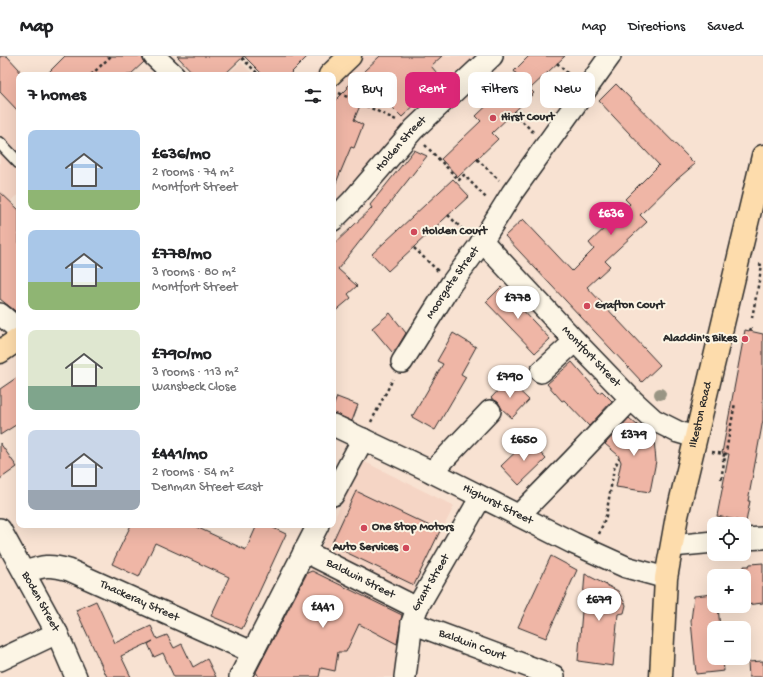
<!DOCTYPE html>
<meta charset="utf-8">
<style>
:root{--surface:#fff;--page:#f6f6f6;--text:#202124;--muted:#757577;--line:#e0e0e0;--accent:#db2777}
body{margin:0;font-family:"Gochi Hand",sans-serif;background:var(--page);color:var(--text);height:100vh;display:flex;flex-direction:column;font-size:15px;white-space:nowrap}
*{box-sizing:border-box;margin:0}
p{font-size:13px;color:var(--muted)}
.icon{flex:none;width:22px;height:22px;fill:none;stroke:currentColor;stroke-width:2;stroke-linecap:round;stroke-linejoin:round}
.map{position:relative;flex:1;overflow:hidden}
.side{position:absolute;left:16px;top:16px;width:320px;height:456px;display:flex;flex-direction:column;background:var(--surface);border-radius:8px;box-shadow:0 4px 16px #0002}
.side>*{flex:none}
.guide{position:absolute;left:348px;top:16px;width:355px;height:36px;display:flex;gap:8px}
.fabs{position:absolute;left:707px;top:461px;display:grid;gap:8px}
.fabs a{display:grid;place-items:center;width:44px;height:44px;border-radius:8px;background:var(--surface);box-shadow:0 4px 16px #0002;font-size:20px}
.price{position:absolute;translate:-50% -34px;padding:0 9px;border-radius:14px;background:#fff;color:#222;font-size:13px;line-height:26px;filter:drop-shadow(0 1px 2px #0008)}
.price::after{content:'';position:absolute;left:50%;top:24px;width:12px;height:9px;margin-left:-6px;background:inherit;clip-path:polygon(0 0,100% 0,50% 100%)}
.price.on{background:var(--accent);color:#fff}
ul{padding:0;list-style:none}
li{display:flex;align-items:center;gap:12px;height:100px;padding:0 12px}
li span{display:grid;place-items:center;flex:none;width:112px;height:80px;border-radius:8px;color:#555}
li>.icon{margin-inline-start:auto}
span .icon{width:48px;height:48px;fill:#fffc;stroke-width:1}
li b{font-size:17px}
h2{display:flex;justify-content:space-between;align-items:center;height:48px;padding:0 12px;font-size:17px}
.tag{padding:0 14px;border-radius:8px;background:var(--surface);box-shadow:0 4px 16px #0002;font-size:14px;line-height:36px}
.tag.on{background:var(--accent);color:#fff}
header{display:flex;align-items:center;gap:24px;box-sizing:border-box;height:56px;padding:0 20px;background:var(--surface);border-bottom:1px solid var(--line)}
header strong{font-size:19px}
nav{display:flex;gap:22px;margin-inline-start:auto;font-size:14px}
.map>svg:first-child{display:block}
.built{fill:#f5d5c5}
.building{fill:#efb6a6;stroke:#2b2b2b}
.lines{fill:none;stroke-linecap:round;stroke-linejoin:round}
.lane-casing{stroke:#2b2b2b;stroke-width:14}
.street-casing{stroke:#2b2b2b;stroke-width:24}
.primary-casing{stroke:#2b2b2b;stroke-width:25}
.path{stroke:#2b2b2b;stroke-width:2.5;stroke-dasharray:3 3;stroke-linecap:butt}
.lane{stroke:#fcf5e5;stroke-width:11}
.street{stroke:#fcf5e5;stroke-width:21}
.primary{stroke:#fddcac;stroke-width:22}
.tree{fill:#999584}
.poi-dot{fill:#d1495b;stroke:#fcf5e5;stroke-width:1.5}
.labels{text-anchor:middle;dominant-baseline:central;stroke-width:4;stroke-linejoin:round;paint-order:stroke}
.poi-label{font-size:12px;font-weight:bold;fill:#2b2b2b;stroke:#fcf5e5;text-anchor:start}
.street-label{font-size:12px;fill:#2b2b2b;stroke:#fcf5e5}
</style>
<header>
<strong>Map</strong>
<nav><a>Map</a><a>Directions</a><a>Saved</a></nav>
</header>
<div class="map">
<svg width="763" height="621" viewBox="0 0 763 621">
<rect width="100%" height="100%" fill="#f8e2d2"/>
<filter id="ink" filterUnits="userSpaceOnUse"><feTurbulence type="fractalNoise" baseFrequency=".025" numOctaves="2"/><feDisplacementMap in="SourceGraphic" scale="8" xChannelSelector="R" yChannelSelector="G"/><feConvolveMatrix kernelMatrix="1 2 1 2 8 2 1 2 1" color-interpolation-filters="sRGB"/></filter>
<g filter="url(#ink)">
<!-- built -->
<path class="built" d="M0,0H7L25,19H19V138L0,154Z
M333,0H489L333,159V19H313Z
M241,6L254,19H227Z
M361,404L454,450L408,543L400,621H252L320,495L332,469H333V466Z"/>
<!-- building -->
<path class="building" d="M0,0H7L19,13V56L0,36Z
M65,0H142L144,6L130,19H46Z
M177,0H308L289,19H263L244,0L224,19H195Z
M380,0H442L431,10L442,23L402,61L369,28L354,64L363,69L354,92L351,91L333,134V47L348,32L347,31Z
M529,0H565L530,33L534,37L492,77L498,83L458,121L441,103L481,65L476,60L518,20L514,15Z
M616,28L695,108L675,125L640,159L647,166L605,205L610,210L587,231L660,309L642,326L505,180L523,163L572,215L594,193L589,187L630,148L625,143L659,109L599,45Z
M414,94L427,100L338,213L357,230L348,238L351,242L333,257V189L372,152L370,149Z
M453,123L469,140L388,215L372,198Z
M0,136L19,154V258L0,243Z
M501,231L550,283L535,297L486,246Z
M390,257L406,277L397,292L392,296L372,272Z
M745,274L763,278V364L748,445H750L746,466L717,460L729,398L722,397Z
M453,277L476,291L461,318L466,321L435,374L412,361L443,308L437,305Z
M572,306L599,337L602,335L612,345L589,370L564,344L562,345L547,328Z
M19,320V367L0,379V333Z
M508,324L529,344L512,362L502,353L498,346L491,342Z
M337,341L358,349L352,365L333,357V351Z
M629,362L654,384L656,405L650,436L616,431L621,406L618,399L605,388Z
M528,384L546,403L519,429L501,410Z
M0,387L17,411L0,423Z
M356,435L440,475L414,529L331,489Z
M131,469H192L246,494L257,469H267L286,478L242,573L211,560L229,521L155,487L139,521L112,508Z
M551,500L577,514L546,582L518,571Z
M763,507V547L745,549L744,510H749L750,508Z
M312,515L402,559L397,588L359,568L346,596H338L335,615L321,612L319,621H259L256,616L307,517Z
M585,518L618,535L626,549L624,557L618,558L613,610L578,605Z
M714,538V550H718L720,572H714V602H723L724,615L696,618L691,565L694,540Z
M96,545L115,587L151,570L157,583L167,579L174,592L182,588L193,611L207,603L216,621H174L163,597L154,601L148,588L153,585L121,600L131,621H107L76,554Z
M763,605V621H749L748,606Z"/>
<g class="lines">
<defs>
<path id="lane" d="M0,87L19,107"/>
<g id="street">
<path d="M154,0L174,19"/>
<path id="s1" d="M333,164L351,146L414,73L492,0"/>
<path id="s2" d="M482,185L575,285L631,343L654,364L678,376L695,381"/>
<path d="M0,258L19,274"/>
<path id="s3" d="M402,306L451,228L479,190L512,137L610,0"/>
<path d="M541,316L575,285"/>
<path id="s4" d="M333,369L432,416L573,487L626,511L666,522"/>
<path d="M432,416L490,355"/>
<path d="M333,439L363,383"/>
<path d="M519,459L572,405L631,343"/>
<path id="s5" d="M0,473L57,577L76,621"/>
<path d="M744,483L763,482"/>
<path d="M672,490L714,486"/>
<path id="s6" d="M304,495L417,552"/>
<path id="s7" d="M25,516C43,510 49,508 69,514L252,596"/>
<path id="s8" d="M412,567L554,620"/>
<path d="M0,604L57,577"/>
<path d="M240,621L318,469"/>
<path id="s9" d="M405,621L412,567L417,552L481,441"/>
</g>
<g id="primary">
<path d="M330,19L350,0"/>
<path d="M0,296L19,283"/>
<path id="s10" d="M661,621L666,522L677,460L763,100"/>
</g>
</defs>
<!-- lane casing -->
<use href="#lane" class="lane-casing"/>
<!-- street casing -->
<use href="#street" class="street-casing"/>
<!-- primary casing -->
<use href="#primary" class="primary-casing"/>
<!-- path -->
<path class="path" d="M242,2L259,19
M557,7L572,22
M91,19L111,0
M339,37L396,64
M514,57L533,76
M425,89L459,124L464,119L487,143
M477,103L499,124
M448,159L465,176
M414,192L438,215
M752,262L762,209L756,208
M750,275L751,272
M371,366L393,323
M712,396L724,398L723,404H725
M721,423L735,347
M599,478L606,460L614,413L619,402"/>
<!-- lane -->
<use href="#lane" class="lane"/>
<!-- street -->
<use href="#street" class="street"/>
<!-- primary -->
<use href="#primary" class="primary"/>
</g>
<!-- trees -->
<circle class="tree" cx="660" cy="338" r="6"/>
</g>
<!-- markers -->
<g class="poi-dot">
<circle cx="493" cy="62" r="4"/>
<circle cx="414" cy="176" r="4"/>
<circle cx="587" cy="250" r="4"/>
<circle cx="745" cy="283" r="4"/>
<circle cx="364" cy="472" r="4"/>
<circle cx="406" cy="492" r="4"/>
</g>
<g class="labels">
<!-- poi labels -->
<g class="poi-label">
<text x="501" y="62">Hirst Court</text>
<text x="422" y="176">Holden Court</text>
<text x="595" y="250">Grafton Court</text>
<text x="737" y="283" text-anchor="end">Aladdin's Bikes</text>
<text x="372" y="472">One Stop Motors</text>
<text x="398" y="492" text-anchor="end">Auto Services</text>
</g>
<!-- street labels -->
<g class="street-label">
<text stroke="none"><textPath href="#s1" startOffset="102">Holden Street</textPath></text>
<text stroke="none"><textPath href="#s3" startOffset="94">Moorgate Street</textPath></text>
<text stroke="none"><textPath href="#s2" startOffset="159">Montfort Street</textPath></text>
<text stroke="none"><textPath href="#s10" startOffset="266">Ilkeston Road</textPath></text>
<text stroke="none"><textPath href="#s4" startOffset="183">Highurst Street</textPath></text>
<text stroke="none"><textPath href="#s6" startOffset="63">Baldwin Street</textPath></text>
<text stroke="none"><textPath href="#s9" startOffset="99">Grant Street</textPath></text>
<text stroke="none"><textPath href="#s5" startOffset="83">Boden Street</textPath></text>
<text stroke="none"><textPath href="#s7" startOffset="122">Thackeray Street</textPath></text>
<text stroke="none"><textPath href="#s8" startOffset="64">Baldwin Court</textPath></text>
</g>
</g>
</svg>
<div class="fabs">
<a><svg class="icon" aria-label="locate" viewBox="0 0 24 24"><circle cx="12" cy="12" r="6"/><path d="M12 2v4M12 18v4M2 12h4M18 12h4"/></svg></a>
<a>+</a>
<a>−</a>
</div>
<b class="price on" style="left:611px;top:180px">£636</b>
<b class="price" style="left:518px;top:264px">£778</b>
<b class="price" style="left:510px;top:343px">£790</b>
<b class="price" style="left:634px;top:401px">£379</b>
<b class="price" style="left:524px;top:406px">£650</b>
<b class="price" style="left:599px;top:566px">£679</b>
<b class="price" style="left:323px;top:573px">£441</b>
<div class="guide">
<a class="tag">Buy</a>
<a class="tag on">Rent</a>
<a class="tag">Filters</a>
<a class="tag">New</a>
</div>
<section class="side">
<h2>7 homes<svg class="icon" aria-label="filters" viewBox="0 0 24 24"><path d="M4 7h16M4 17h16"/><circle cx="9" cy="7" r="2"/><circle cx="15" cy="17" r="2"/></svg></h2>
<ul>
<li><span style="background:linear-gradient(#a9c7e8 75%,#8fb573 0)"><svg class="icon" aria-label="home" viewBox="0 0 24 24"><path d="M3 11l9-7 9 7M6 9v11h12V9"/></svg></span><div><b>£636/mo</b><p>2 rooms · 74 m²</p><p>Montfort Street</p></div></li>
<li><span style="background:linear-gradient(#a9c7e8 65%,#8fb573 0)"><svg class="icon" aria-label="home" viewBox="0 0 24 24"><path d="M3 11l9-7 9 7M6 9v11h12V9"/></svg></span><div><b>£778/mo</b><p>3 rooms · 80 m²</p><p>Montfort Street</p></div></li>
<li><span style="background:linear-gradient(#dfe7d0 70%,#7fa58c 0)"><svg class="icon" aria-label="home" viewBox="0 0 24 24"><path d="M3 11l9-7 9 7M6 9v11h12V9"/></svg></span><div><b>£790/mo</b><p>3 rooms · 113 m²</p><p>Wansbeck Close</p></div></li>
<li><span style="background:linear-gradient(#c9d6e8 75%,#9aa5b1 0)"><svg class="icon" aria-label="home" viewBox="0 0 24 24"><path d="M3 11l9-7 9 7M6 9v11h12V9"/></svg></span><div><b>£441/mo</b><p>2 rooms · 54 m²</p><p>Denman Street East</p></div></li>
</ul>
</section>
</div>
